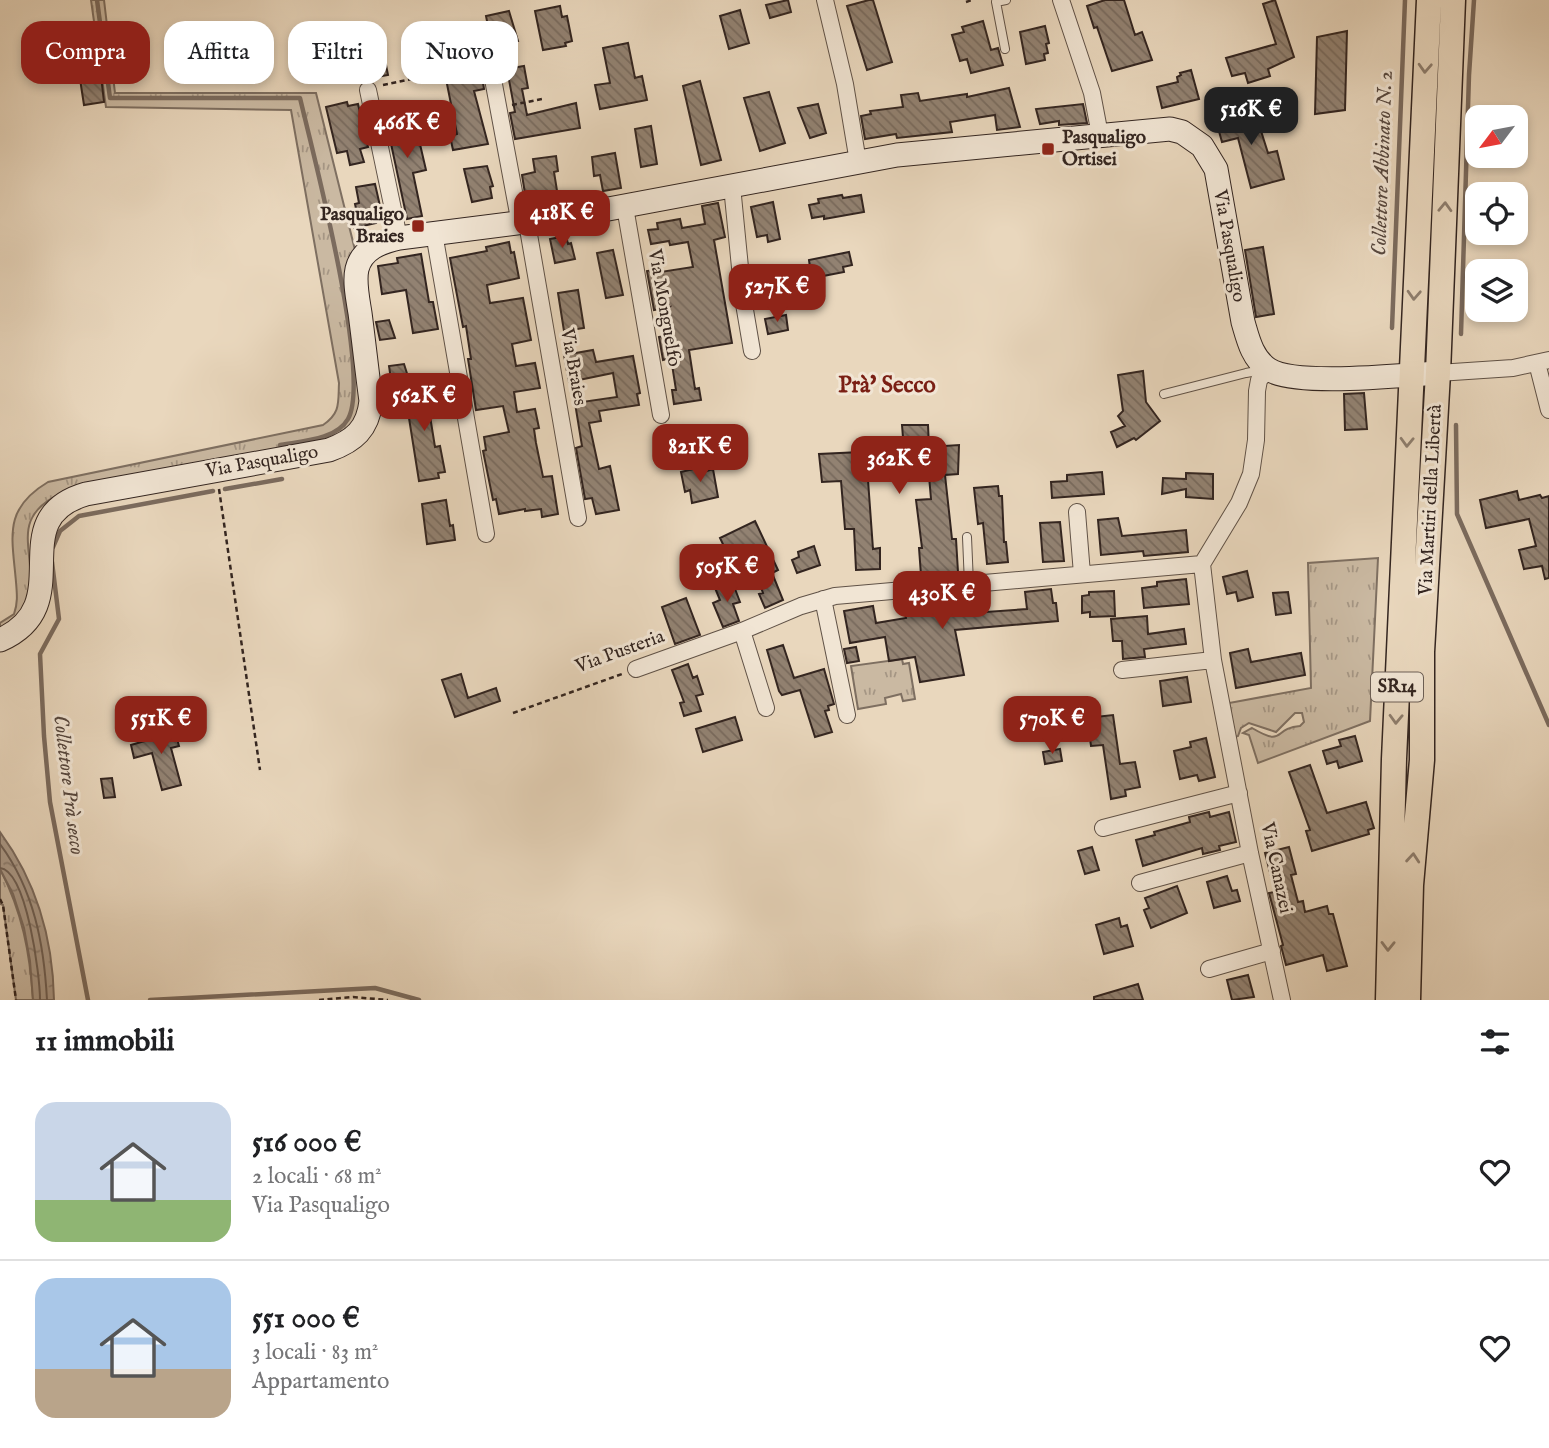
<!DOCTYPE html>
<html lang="it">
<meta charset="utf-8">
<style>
:root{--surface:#fff;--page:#f2f2f2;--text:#202124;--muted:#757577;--line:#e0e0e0;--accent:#8f2418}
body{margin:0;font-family:"IM FELL English",serif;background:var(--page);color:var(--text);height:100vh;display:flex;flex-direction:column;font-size:26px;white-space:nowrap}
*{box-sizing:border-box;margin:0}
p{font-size:23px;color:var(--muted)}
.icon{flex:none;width:38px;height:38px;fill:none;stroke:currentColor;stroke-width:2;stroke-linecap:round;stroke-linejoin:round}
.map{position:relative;height:1000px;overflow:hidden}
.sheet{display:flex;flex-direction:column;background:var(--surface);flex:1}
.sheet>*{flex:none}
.top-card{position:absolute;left:21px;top:21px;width:700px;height:63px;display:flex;gap:14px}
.needle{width:46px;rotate:238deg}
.fabs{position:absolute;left:1465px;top:105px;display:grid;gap:14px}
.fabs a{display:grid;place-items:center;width:63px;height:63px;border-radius:14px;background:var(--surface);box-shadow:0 4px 10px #0003;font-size:35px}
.price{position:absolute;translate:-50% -60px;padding:0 16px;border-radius:14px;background:var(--accent);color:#fff;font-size:23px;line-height:46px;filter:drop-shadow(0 2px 4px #0008)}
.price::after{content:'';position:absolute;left:50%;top:42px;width:21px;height:16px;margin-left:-10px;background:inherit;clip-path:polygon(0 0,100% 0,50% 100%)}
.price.selected{background:#222;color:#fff}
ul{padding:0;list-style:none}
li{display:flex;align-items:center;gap:21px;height:175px;padding:0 35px}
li+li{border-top:2px solid var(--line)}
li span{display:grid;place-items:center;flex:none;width:196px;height:140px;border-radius:21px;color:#555}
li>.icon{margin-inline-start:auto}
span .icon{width:84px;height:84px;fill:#fffc;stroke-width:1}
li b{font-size:30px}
h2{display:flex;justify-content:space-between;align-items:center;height:84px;padding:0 35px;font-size:30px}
.chip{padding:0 24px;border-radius:21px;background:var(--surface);box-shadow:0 4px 10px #0003;font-size:24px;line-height:63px}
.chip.selected{background:var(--accent);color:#fff}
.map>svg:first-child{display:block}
.grass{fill:url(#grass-tufts);stroke:#7e6f61;stroke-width:2}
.water{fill:url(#water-ripples);stroke:#7b6b5e;stroke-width:2}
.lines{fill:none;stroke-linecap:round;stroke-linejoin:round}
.shore{stroke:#6f6054;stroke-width:2}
.stream{stroke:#7b6b5e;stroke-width:4.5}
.building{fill:url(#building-back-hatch);stroke:#332520;stroke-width:2}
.lane-casing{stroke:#605247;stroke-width:10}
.street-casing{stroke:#605247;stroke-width:18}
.secondary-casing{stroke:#332520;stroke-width:25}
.primary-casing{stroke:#332520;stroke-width:27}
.path{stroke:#332520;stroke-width:2.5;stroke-dasharray:5 3.5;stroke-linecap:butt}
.lane{stroke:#f1e5d4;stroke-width:8}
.street{stroke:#f1e5d4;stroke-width:16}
.secondary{stroke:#f1e5d4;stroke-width:23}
.primary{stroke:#e9d7bd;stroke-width:24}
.oneway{stroke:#8e7e6e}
.poi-dot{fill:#8f2418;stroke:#f1e5d4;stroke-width:2.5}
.labels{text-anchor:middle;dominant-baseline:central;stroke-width:6;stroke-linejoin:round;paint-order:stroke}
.shield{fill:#f1e5d4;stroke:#6c5f56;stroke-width:2}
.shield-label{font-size:18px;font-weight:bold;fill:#332520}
.poi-label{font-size:19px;font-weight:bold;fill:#332520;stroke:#f1e5d4;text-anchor:start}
.street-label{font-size:19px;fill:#332520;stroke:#f1e5d4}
.water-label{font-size:21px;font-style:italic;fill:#57483f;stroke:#f1e5d4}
.quarter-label{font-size:23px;font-weight:bold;fill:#7a1f14;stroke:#f1e5d4}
</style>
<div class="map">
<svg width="1549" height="1000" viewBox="0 0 1549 1000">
<defs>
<pattern id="grass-tufts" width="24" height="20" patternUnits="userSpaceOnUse" patternTransform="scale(1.75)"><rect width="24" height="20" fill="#cab9a2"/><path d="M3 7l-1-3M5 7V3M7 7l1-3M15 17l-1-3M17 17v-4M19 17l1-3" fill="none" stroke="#a59684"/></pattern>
<pattern id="water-ripples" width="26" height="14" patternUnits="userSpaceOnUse" patternTransform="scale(1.75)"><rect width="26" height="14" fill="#ab9a88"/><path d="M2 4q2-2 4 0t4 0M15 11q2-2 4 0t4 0" fill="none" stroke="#8c7d6f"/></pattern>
<pattern id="building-back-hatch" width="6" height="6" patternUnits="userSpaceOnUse" patternTransform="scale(1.75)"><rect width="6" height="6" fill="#928272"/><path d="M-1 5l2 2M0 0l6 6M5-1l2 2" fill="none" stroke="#786a5d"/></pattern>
</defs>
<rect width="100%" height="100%" fill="#e9d7bd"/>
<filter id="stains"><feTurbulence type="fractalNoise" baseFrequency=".00286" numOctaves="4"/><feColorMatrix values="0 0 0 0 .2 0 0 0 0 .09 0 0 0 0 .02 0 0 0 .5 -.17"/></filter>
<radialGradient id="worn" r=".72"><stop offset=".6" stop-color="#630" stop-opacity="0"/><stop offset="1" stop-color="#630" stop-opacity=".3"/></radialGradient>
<!-- grass -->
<path class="grass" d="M91,0H104L115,93H316L355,250L361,413L339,438L64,492C8,517 35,547 30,592C27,610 12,620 0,631V623L14,614C18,603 17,594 16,582C12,536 3,509 48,482L323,425C341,413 338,402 339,383L291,110L106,107Z
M1378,558L1370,721L1258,763L1249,735L1243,733L1252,728C1286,748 1272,728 1300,726L1304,722L1302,713H1295L1276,732L1249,723L1241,728L1238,736L1235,737L1229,703L1311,688L1308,563Z
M902,659L903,664L909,663L915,699L903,701L901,694L885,698L886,704L858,709L851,666Z
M0,869C22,911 30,953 33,1000H16L3,905L0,904Z"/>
<!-- water -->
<path class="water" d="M0,832C36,881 53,938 54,1000H33L30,961L24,928L13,894L0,869Z"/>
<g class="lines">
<!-- shore -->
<path class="shore" d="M0,844C34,890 44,944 47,1000
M0,868C27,871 40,976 40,1000"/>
<!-- stream -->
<path class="stream" d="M97,0L110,98H300C313,153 372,376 348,419C336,440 302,441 280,445
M1392,328L1405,0
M1461,334L1469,75L1474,0
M1456,425L1457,514L1549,725
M225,489L282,479
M53,547L60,531L79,516L213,491
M52,562L59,619L40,654L44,736L50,802L88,1000
M150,1000L375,988L419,1000"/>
</g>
<!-- building -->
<path class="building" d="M788,0L791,12L770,18L766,5Z
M869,0H873L892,62L867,70L847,6Z
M1105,0H1124L1135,35L1142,32L1152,60L1112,71L1097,27L1094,28L1087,6Z
M1275,0L1294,57L1268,69L1270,76L1248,83L1245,73L1232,76L1226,58L1276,44L1263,4Z
M560,6L562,17L567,16L572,41L565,43L566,46L543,50L535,11Z
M740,10L749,43L729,49L720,16Z
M509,11L518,41L492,46L486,16Z
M983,21L991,50L998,48L1003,65L971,73L967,59L960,61L952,35L964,32L962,27Z
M1045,26L1049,43L1046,44L1048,53L1044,54L1045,60L1026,64L1020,32Z
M426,31L429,42L458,36L466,73L481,70L484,89L474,91L488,144L453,150L450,136L457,134L443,64L418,69L416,63L412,64L406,35Z
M1347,31L1345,110L1315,114L1317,37Z
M628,43L635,78L642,76L647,100L600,109L595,85L610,83L603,48Z
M383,50L388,75L376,77L371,52Z
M524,66L528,88L522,89L527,115L576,103L580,128L515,139L510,113L515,112L507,69Z
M1191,70L1199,99L1162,108L1157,87L1178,82L1177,77L1181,75L1180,73Z
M101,76L104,102L84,105L80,79Z
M700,81L721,160L701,165L683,86Z
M1009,88L1020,127L997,130L995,115L950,122L952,132L897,138L896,134L865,139L861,116L871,114L870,111L903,107L901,95L918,93L920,101L967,94V97Z
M769,92L785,143L760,151L744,98Z
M347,102L348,106L358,104L368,147L360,149L364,162L350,165L347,151L337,153L326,107Z
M818,104L826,133L810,138L798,108Z
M1083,104L1087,123L1059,125V121L1040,124L1036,109Z
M1248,107L1252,119L1255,118L1259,132L1261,131L1268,153L1277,151L1284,179L1251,188L1238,138L1222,142L1215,117Z
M413,114L426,170L413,173L422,216L407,219L386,120Z
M651,126L657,164L641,167L635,129Z
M615,153L621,188L603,191L600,175L594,176L592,157Z
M556,156L558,171L554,172L559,203L527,206L522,175L535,172L533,159Z
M487,166L493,186L490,187L492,198L472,202L464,169Z
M375,184L380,206L373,207L376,223L354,228L352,215L357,213L355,204L359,203L356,187Z
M842,195L843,198L861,195L864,212L824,219V216L812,218L809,205L819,203L818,199Z
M773,202L780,239L768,242L767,235L757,237L751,207Z
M718,203L725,237L714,240L732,343L689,350L695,389L699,388L701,400L674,404L672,390H676L671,358L663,360L659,337L668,335L664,316L670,307L654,310L647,271L660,269L661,272L693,267L688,242L670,245L669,241L651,244L648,230L658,229L657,223L680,219L682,228L705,224L702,206Z
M566,236L568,244L571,243L575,259L555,263L550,239Z
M509,242L511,253L514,252L519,278L487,285L490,303L523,298L531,340L512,344L516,366L535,363L540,388L514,392L517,412L535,409L539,428L534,429L536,443L543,477L552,476L558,514L542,517L541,509L525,511V509L499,514L496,499L493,500L483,451L486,450L484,437L509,432L503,406L476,410L468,359H471L466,326L463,327L450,258L487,251L486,247Z
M1263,247L1274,314L1256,317L1245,250Z
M613,250L623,295L606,298L597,253Z
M849,252L852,265L843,267L844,272L823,276L822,272L811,275L809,260Z
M421,254L429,302H433L438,329L413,333L406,290L382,294L378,266L398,263L397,258Z
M780,268L783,285L765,289L763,278L768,277L766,270Z
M578,290L584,328L564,331L558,293Z
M786,315L788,330L768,334L765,319Z
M389,320L395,338L380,340L376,322Z
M593,350L596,362L633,356L640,393L637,394L639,405L599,411L601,421L589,423L599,469L610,466L619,510L596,514L592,498L585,499L576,448L582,446L575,403L617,397L613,373L569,382L564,355Z
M404,364L410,383L392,386L389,366Z
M1143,371L1146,402L1160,421L1136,440L1134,438L1117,447L1111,432L1125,426L1118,416L1123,411L1118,375Z
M433,386L437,415L430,416L435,447L440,446L445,472L438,473L439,478L419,481L405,393Z
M1364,393L1367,429L1345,430L1344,394Z
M902,425H928L929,447L959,445L958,474L945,475L952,539H956L958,572L921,575L919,548H922L916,500L931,499L929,476L868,480L873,549L880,548V569L856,570L854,529H845L841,481L822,482L819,454L904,450Z
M706,466L707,471L713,469L718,497L692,503L690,490L685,492L681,472Z
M1102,472L1104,494L1052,498L1051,482L1067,481V475Z
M1186,473L1213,474V499L1186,497V489L1162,494L1163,478L1186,479Z
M998,486L999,496H1002L1004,542H1006L1008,562L987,564L983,523L978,524L974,488Z
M1517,491L1519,500L1540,495L1542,498L1549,496V578L1545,579L1542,566L1524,569L1519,550L1536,546L1529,519L1486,528L1480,500Z
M446,500L450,526L453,525L455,540L427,544L422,504Z
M1118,518L1122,536L1186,530L1188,552L1144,556L1143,551L1101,555L1098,520Z
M755,521L778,570L772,573L783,600L765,608L759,594L763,593L754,568L738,576L720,538Z
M1060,522L1064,561L1043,562L1040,523Z
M814,546L820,565L797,573L792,560L799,557L798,552Z
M1247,571L1253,597L1238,601L1236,592L1227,594L1223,577Z
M1186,579L1189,604L1144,608L1142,588L1157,586V582Z
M732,581L740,602L733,604L739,621L723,627L713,603L720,600L715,588Z
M1051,589L1053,603H1056L1058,621L955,630L964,675L920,682L915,657L889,661L885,637L850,643L844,611L873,606L876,623L906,618L905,612L950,604L985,603L986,612L1027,609L1025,592Z
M1114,591L1115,616L1090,617V612L1082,613V596L1089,595V592Z
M1288,592L1291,613L1276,615L1273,593Z
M686,598L700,635L675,644L662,607Z
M1147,616L1148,634L1184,629L1186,644L1144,649L1145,657L1123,659L1122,641H1113L1111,619Z
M783,645L794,678L824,669L834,704L828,706L829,710L825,711L832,732L815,737L800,690L782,695L779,691L767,650Z
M856,647L859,661L847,663L844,649Z
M1248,649L1251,662L1301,653L1305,675L1236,688L1230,653Z
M688,664L693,678L697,676L703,694L696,696L701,711L684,716L680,703L684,702L672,670Z
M461,674L468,698L496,688L500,701L455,717L442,680Z
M1187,677L1191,702L1163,706L1160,681Z
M1113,715L1120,764L1135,762L1140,787L1125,790L1126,796L1111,799L1103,745L1091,746L1087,718Z
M735,717L742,740L703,752L696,729Z
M174,728L179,746L171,748L181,785L162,790L152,753L134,758L131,745L148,740L147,735Z
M1355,736L1362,761L1339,768L1337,761L1327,764L1323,751L1341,746L1339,740Z
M1206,738L1215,777L1199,781L1197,775L1180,779L1174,751L1191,747L1190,742Z
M1060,749L1062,761L1045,764L1043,752Z
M1310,765L1327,813L1366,802L1374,828L1368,830L1369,834L1312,851L1306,831L1310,830L1289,772Z
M112,778L115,797L104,798L101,779Z
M1209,812L1210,817L1229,812L1236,842L1219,846L1220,850L1203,854L1202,848L1143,866L1136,840L1155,835L1154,832L1190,822L1189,817Z
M1092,847L1099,870L1085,874L1078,851Z
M1289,847L1296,874L1291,875L1298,902L1303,901L1305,912L1327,906L1329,914H1333L1347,966L1327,971L1323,955L1286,965L1281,946L1283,945L1269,893L1275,892L1265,853Z
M1227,876L1232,891L1237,890L1240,901L1214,908L1207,882Z
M1177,886L1187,913L1151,928L1144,910L1149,908L1145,898Z
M1119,918L1121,927L1127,925L1133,946L1104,954L1096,925Z
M1248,975L1254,997L1232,1000L1227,980Z
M1138,984L1143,1000H1094V997Z"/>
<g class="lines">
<defs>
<path id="lane" d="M1005,49L996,2L1006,0
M1164,394L1246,373L1262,370
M967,537L969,584"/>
<path id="street" d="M825,0L845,84L858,162
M1061,0L1092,93L1100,135
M490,63L520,224
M368,90L399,238
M732,186L743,298L752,351
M625,207L661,415
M527,223L578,518
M434,233L486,534
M1537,363L1549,410
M1268,370L1259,380L1257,391L1256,440L1251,474L1239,503L1202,564L1213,660L1250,853L1282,1000
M1438,373L1513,368L1549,360
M1077,512L1082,574
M823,599L847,715
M742,631L766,708
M636,669L742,631L801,606L835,596L1202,564
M1122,670L1213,660
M1103,828L1239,793
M1140,883L1250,853
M1209,969L1272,951"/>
<path id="secondary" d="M0,640C82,604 0,519 86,494L329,450C354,441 368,429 371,401C367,372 364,343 360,313C358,300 354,282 357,269C362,249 381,242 399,238L571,216L897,155L1170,129L1182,132L1202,146L1216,169L1243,322C1248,339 1252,358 1268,369C1294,387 1403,375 1438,373"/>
<path id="primary" d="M1388,1000L1394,759L1429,0
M1408,1000L1411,885L1422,760V652L1438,373L1453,0"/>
</defs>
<!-- lane casing -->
<use href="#lane" class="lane-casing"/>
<!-- street casing -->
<use href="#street" class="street-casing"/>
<!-- secondary casing -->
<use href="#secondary" class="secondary-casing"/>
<!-- primary casing -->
<use href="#primary" class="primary-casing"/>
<!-- path -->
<path class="path" d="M966,2L972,0
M383,85L445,72
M512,105L542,99
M219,489L260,770
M513,713L622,674
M0,899L3,905L16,1000
M319,1000L353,997L388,1000"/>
<!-- lane -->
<use href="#lane" class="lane"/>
<!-- street -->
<use href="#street" class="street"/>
<!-- secondary -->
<use href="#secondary" class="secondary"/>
<!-- primary -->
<use href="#primary" class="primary"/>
</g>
<!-- one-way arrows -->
<defs><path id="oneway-chevron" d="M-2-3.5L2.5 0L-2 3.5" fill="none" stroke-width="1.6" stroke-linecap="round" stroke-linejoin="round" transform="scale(1.75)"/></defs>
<g class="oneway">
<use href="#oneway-chevron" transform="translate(1425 68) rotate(93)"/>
<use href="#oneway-chevron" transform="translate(1445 207) rotate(-88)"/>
<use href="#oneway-chevron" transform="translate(1414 295) rotate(93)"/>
<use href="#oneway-chevron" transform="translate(1407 442) rotate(92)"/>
<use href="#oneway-chevron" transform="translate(1396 719) rotate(92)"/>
<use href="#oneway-chevron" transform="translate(1413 858) rotate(-85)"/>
<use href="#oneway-chevron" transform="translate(1388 946) rotate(91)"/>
</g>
<!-- markers -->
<g class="poi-dot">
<rect x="1041" y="142" width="14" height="14" rx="3.5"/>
<rect x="411" y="219" width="14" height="14" rx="3.5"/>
</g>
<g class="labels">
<!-- shield labels -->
<rect class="shield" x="1371" y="672.5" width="52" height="29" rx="5"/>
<g class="shield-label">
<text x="1397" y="687">SR14</text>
</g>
<!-- poi labels -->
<g class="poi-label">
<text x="1062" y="138">Pasqualigo<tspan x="1062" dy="22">Ortisei</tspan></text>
<text x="404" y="215" text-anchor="end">Pasqualigo<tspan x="404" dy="22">Braies</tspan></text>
</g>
<!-- street labels -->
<g class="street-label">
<text transform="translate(1229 246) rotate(80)">Via Pasqualigo</text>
<text transform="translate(664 308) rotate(80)">Via Monguelfo</text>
<text transform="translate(573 367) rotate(80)">Via Braies</text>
<text transform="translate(262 462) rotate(-10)">Via Pasqualigo</text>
<text transform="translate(1431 500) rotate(-87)">Via Martiri della Libertà</text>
<text transform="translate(620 652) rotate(-20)">Via Pusteria</text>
<text transform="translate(1276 868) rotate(78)">Via Canazei</text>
</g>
<!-- water labels -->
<g class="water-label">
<text transform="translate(1383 163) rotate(-88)">Collettore Abbinato N. 2</text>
<text transform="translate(68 785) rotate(83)">Collettore Prà secco</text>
</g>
<!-- quarter labels -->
<g class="quarter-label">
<text x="887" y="385">Prà' Secco</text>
</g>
</g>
<rect width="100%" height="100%" filter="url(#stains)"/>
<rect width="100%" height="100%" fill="url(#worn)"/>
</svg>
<div class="fabs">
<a><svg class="needle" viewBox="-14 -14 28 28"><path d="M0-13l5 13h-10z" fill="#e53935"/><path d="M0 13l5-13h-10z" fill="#757577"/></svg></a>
<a><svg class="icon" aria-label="locate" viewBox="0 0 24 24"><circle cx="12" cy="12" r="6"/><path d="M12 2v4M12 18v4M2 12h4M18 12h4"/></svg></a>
<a><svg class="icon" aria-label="layers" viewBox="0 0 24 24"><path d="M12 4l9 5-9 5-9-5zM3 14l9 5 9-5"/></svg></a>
</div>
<b class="price selected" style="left:1251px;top:147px">516K €</b>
<b class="price" style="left:407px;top:160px">466K €</b>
<b class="price" style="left:562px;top:250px">418K €</b>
<b class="price" style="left:777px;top:324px">527K €</b>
<b class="price" style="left:424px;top:433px">562K €</b>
<b class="price" style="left:700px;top:484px">821K €</b>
<b class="price" style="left:899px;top:496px">362K €</b>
<b class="price" style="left:727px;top:604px">505K €</b>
<b class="price" style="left:942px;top:631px">430K €</b>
<b class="price" style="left:161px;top:756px">551K €</b>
<b class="price" style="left:1052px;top:756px">570K €</b>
<div class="top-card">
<a class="chip selected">Compra</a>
<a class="chip">Affitta</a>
<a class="chip">Filtri</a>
<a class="chip">Nuovo</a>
</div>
</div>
<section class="sheet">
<h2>11 immobili<svg class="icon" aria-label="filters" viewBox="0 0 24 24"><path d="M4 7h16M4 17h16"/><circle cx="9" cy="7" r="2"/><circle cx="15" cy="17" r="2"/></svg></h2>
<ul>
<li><span style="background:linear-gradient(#c9d6e8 70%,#8fb573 0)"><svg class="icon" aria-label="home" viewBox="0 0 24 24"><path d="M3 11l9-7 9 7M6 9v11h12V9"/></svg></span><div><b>516 000 €</b><p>2 locali · 68 m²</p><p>Via Pasqualigo</p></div><svg class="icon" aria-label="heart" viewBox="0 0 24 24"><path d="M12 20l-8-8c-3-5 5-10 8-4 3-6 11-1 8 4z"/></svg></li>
<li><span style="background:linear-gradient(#a9c7e8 65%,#b9a48a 0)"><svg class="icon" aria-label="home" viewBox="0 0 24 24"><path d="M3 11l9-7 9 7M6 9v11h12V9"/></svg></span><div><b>551 000 €</b><p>3 locali · 83 m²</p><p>Appartamento</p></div><svg class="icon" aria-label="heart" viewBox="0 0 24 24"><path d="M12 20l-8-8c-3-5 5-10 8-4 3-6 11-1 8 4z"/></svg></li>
</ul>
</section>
